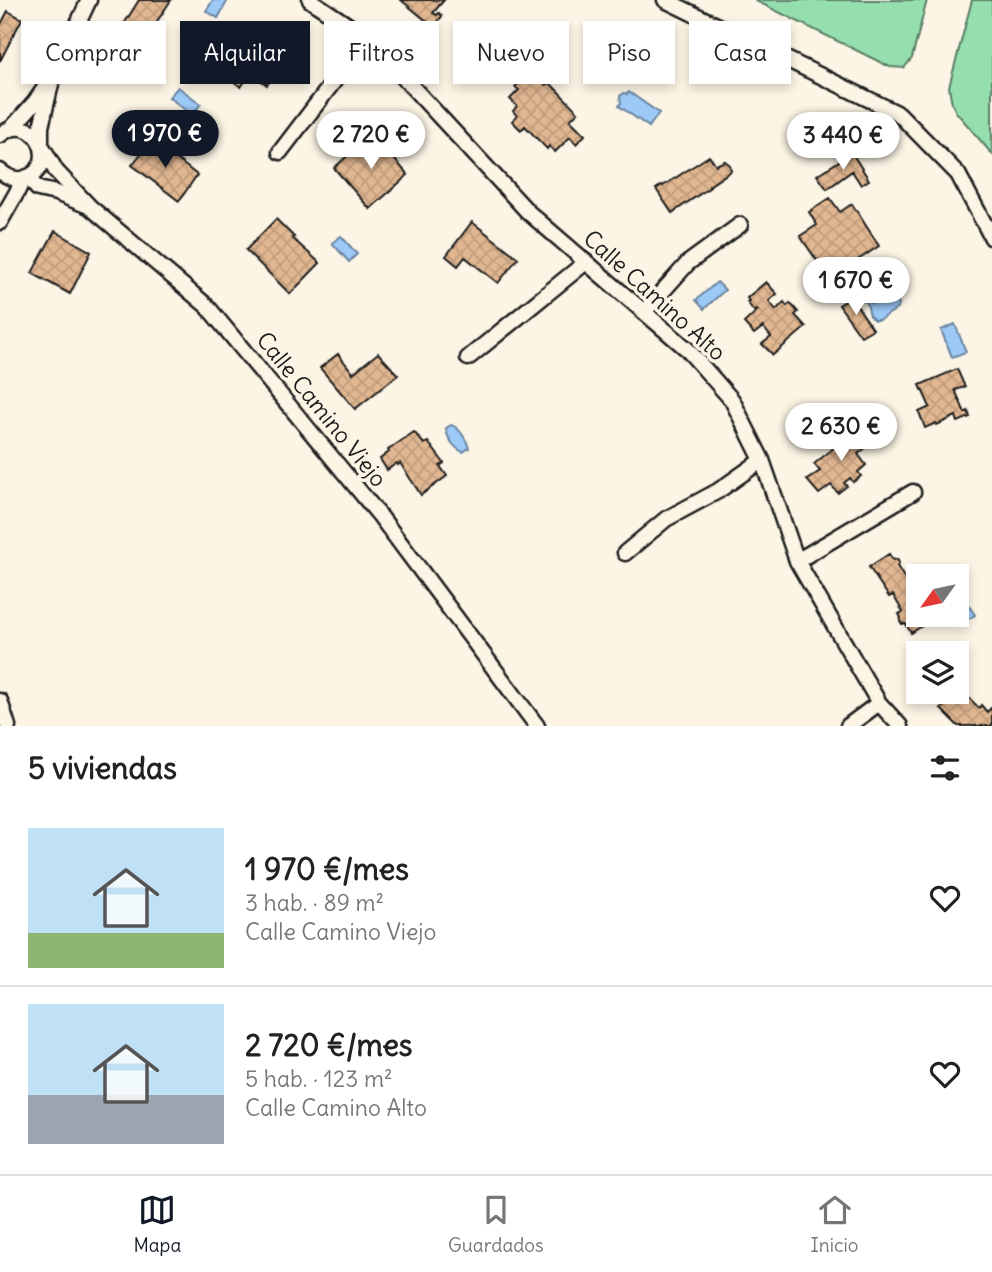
<!DOCTYPE html>
<html lang="es">
<meta charset="utf-8">
<style>
:root{--surface:#fff;--page:#f6f6f6;--text:#222;--muted:#767676;--line:#e0e0e0;--accent:#111827}
body{margin:0;font-family:Delius,sans-serif;background:var(--page);color:var(--text);height:100vh;display:flex;flex-direction:column;font-size:26px;white-space:nowrap}
*{box-sizing:border-box;margin:0}
p{font-size:23px;color:var(--muted)}
.icon{flex:none;width:38px;height:38px;fill:none;stroke:currentColor;stroke-width:2;stroke-linecap:round;stroke-linejoin:round}
.map{position:relative;height:726px;overflow:hidden}
.details{display:flex;flex-direction:column;background:var(--surface);flex:1}
.details>*{flex:none}
.top-card{position:absolute;left:21px;top:21px;width:950px;height:63px;display:flex;gap:14px}
.needle{width:46px;rotate:237deg}
.fabs{position:absolute;left:906px;top:564px;display:grid;gap:14px}
.fabs a{display:grid;place-items:center;width:63px;height:63px;border-radius:0px;background:var(--surface);box-shadow:0 4px 10px #0003;font-size:35px}
.price{position:absolute;translate:-50% -60px;padding:0 16px;border-radius:24px;background:#fff;color:#222;font-size:23px;line-height:46px;filter:drop-shadow(0 2px 4px #0008)}
.price::after{content:'';position:absolute;left:50%;top:42px;width:21px;height:16px;margin-left:-10px;background:inherit;clip-path:polygon(0 0,100% 0,50% 100%)}
.price.on{background:var(--accent);color:#fff}
ul{padding:0;list-style:none}
li{display:flex;align-items:center;gap:21px;height:175px;padding:0 28px}
li+li{border-top:2px solid var(--line)}
li span{display:grid;place-items:center;flex:none;width:196px;height:140px;border-radius:0px;color:#555}
li>.icon{margin-inline-start:auto}
span .icon{width:84px;height:84px;fill:#fffc;stroke-width:1}
li b{font-size:30px}
h2{display:flex;justify-content:space-between;align-items:center;height:84px;padding:0 28px;font-size:30px}
.chip{padding:0 24px;border-radius:0px;background:var(--surface);box-shadow:0 4px 10px #0003;font-size:24px;line-height:63px}
.chip.on{background:var(--accent);color:#fff}
.dock{display:flex;justify-content:space-around;align-items:center;height:98px;border-top:2px solid var(--line);background:var(--surface);font-size:19px;color:var(--muted)}
.dock a{display:grid;justify-items:center;gap:4px}
.dock .on{color:var(--accent)}
.map>svg:first-child{display:block}
.grass{fill:#95deae;stroke:#587d65;stroke-width:2}
.water{fill:#9dc9f7;stroke:#69849f;stroke-width:2}
.building{fill:url(#building-cross-hatch);stroke:#1c1c1c;stroke-width:2}
.lines{fill:none;stroke-linecap:round;stroke-linejoin:round}
.street-casing{stroke:#1c1c1c;stroke-width:19}
.street{stroke:#fcf5e5;stroke-width:14}
.labels{text-anchor:middle;dominant-baseline:central;stroke-width:7;stroke-linejoin:round;paint-order:stroke}
.street-label{font-size:23px;fill:#1c1c1c;stroke:#fcf5e5}
</style>
<div class="map">
<svg width="992" height="726" viewBox="0 0 992 726">
<defs>
<pattern id="building-cross-hatch" width="8" height="8" patternUnits="userSpaceOnUse" patternTransform="scale(1.75)"><rect width="8" height="8" fill="#e1b791"/><path d="M0 0l8 8M0 8l8-8" fill="none" stroke="#c09d7c"/></pattern>
</defs>
<rect width="100%" height="100%" fill="#fcf5e5"/>
<filter id="ink" filterUnits="userSpaceOnUse"><feTurbulence type="fractalNoise" baseFrequency=".0143" numOctaves="2"/><feDisplacementMap in="SourceGraphic" scale="14" xChannelSelector="R" yChannelSelector="G"/><feConvolveMatrix kernelMatrix="1 2 1 2 8 2 1 2 1" color-interpolation-filters="sRGB"/></filter>
<g filter="url(#ink)">
<!-- grass -->
<path class="grass" d="M754,0H927L912,58L904,68L890,67Z
M972,0H992V154L956,112L952,104L949,87Z"/>
<!-- water -->
<path class="water" d="M213,0H228L218,18L206,11Z
M178,87L201,104L192,115L169,97Z
M629,92L659,113L649,127L619,106L621,103L620,96L624,93L627,94Z
M341,236L357,254L349,262L332,243Z
M717,282L725,290L704,309L696,300Z
M865,290L870,294V302L872,303L896,300L899,304L898,308L879,320H874L870,316L867,303L859,297L860,293Z
M955,324L966,352L952,357L941,330Z
M451,425C459,427 467,440 469,448L463,452C455,449 446,437 446,428Z
M957,588L975,615L962,623L956,614Z"/>
<!-- building -->
<path class="building" d="M139,0H171L141,46L119,32Z
M401,0H444L433,13L437,15L439,13L442,16L434,27Z
M8,11L22,19L0,61V26Z
M239,28L254,38L252,40L259,45L258,47L264,52L265,50L283,64L267,85L251,73L241,87L201,56L215,39L223,46L225,44H226Z
M532,71L546,85L549,82L578,112L570,120L585,135L576,144L570,137L555,152L549,146L547,149L525,126L521,130L512,121L517,116L513,111L517,106L510,99L519,90L515,87Z
M365,135L374,146L379,141L408,175L370,209L334,168L354,150L351,147Z
M152,140L197,175L179,201L132,165Z
M852,153L869,180L861,185L852,171L827,189L817,175Z
M709,156L716,165L725,161L730,165L731,171L709,186L710,187L672,213L656,189L662,185L663,186Z
M830,198L840,212L852,204L879,246L855,262L863,274L849,283L841,270L835,274L826,261L820,265L800,236L817,225L809,212Z
M276,219L294,237L292,238L320,263L290,294L246,250Z
M472,222L518,258L498,283L465,257L458,266L446,256Z
M55,231L91,252L70,294L32,273Z
M766,282L777,294L769,301L776,310L784,302L787,306L790,303L798,312L795,315L806,327L773,355L762,344L771,337L763,327L754,334L744,323L758,310L756,309L754,311L747,302L749,301L747,298Z
M851,297L873,329L861,336L839,305Z
M378,353L398,375L355,409L320,368L338,354L353,373Z
M957,369L965,387L955,390L965,413L968,411L970,417L958,422L956,416L937,425L936,423L925,428L919,412L930,407L920,385Z
M859,427L873,442L858,454L866,465L858,472L861,476L853,482L850,478L844,483L847,486L838,493L831,485L819,494L807,480L820,471L814,464Z
M414,432L424,444L428,442L444,463L440,466L447,476L421,495L400,463L398,465L397,463L387,470L380,459L389,452L388,450Z
M889,554L893,560L897,559L899,563L897,566L908,584L913,581L919,590V614H934L936,617L911,633L906,624H902L900,621L901,618L899,614L903,612L893,595L889,597L869,567Z
M960,689L979,708L981,705L987,712L991,708L992,709V726H958L941,709Z"/>
<g class="lines">
<defs>
<path id="street" d="M310,0L367,38L528,212L687,349L732,400L762,460L797,561L879,703L900,726
M665,0L899,114L958,174L992,238
M11,129L35,102L53,76L89,0
M0,135C34,108 62,164 26,178C17,181 7,177 0,171
M41,142V127L51,84
M43,148L56,171L90,207L207,306L380,516L537,726
M280,152L367,38
M27,177L38,189L56,193L86,205
M0,222L17,192L23,179
M644,312L688,263L740,225
M468,358L586,262
M625,553L666,519L718,491L762,460
M797,561L913,492
M0,701L8,726
M848,726L879,703"/>
</defs>
<!-- street casing -->
<use href="#street" class="street-casing"/>
<!-- street -->
<use href="#street" class="street"/>
</g>
</g>
<g class="labels">
<!-- street labels -->
<g class="street-label">
<text transform="translate(655 295) rotate(42)">Calle Camino Alto</text>
<text transform="translate(322 409) rotate(51)">Calle Camino Viejo</text>
</g>
</g>
</svg>
<div class="fabs">
<a><svg class="needle" viewBox="-14 -14 28 28"><path d="M0-13l5 13h-10z" fill="#e53935"/><path d="M0 13l5-13h-10z" fill="#767676"/></svg></a>
<a><svg class="icon" aria-label="layers" viewBox="0 0 24 24"><path d="M12 4l9 5-9 5-9-5zM3 14l9 5 9-5"/></svg></a>
</div>
<b class="price on" style="left:165px;top:170px">1 970 €</b>
<b class="price" style="left:371px;top:171px">2 720 €</b>
<b class="price" style="left:843px;top:172px">3 440 €</b>
<b class="price" style="left:856px;top:317px">1 670 €</b>
<b class="price" style="left:841px;top:463px">2 630 €</b>
<div class="top-card">
<a class="chip">Comprar</a>
<a class="chip on">Alquilar</a>
<a class="chip">Filtros</a>
<a class="chip">Nuevo</a>
<a class="chip">Piso</a>
<a class="chip">Casa</a>
</div>
</div>
<section class="details">
<h2>5 viviendas<svg class="icon" aria-label="filters" viewBox="0 0 24 24"><path d="M4 7h16M4 17h16"/><circle cx="9" cy="7" r="2"/><circle cx="15" cy="17" r="2"/></svg></h2>
<ul>
<li><span style="background:linear-gradient(#bfe0f5 75%,#8fb573 0)"><svg class="icon" aria-label="home" viewBox="0 0 24 24"><path d="M3 11l9-7 9 7M6 9v11h12V9"/></svg></span><div><b>1 970 €/mes</b><p>3 hab. · 89 m²</p><p>Calle Camino Viejo</p></div><svg class="icon" aria-label="heart" viewBox="0 0 24 24"><path d="M12 20l-8-8c-3-5 5-10 8-4 3-6 11-1 8 4z"/></svg></li>
<li><span style="background:linear-gradient(#bfe0f5 65%,#9aa5b1 0)"><svg class="icon" aria-label="home" viewBox="0 0 24 24"><path d="M3 11l9-7 9 7M6 9v11h12V9"/></svg></span><div><b>2 720 €/mes</b><p>5 hab. · 123 m²</p><p>Calle Camino Alto</p></div><svg class="icon" aria-label="heart" viewBox="0 0 24 24"><path d="M12 20l-8-8c-3-5 5-10 8-4 3-6 11-1 8 4z"/></svg></li>
</ul>
</section>
<nav class="dock">
<a class="on"><svg class="icon" aria-label="map" viewBox="0 0 24 24"><path d="M3 6l6-2 6 2 6-2v14l-6 2-6-2-6 2zM9 4v14M15 6v14"/></svg>Mapa</a>
<a><svg class="icon" aria-label="saved" viewBox="0 0 24 24"><path d="M7 4h10v16l-5-4-5 4z"/></svg>Guardados</a>
<a><svg class="icon" aria-label="home" viewBox="0 0 24 24"><path d="M3 11l9-7 9 7M6 9v11h12V9"/></svg>Inicio</a>
</nav>
